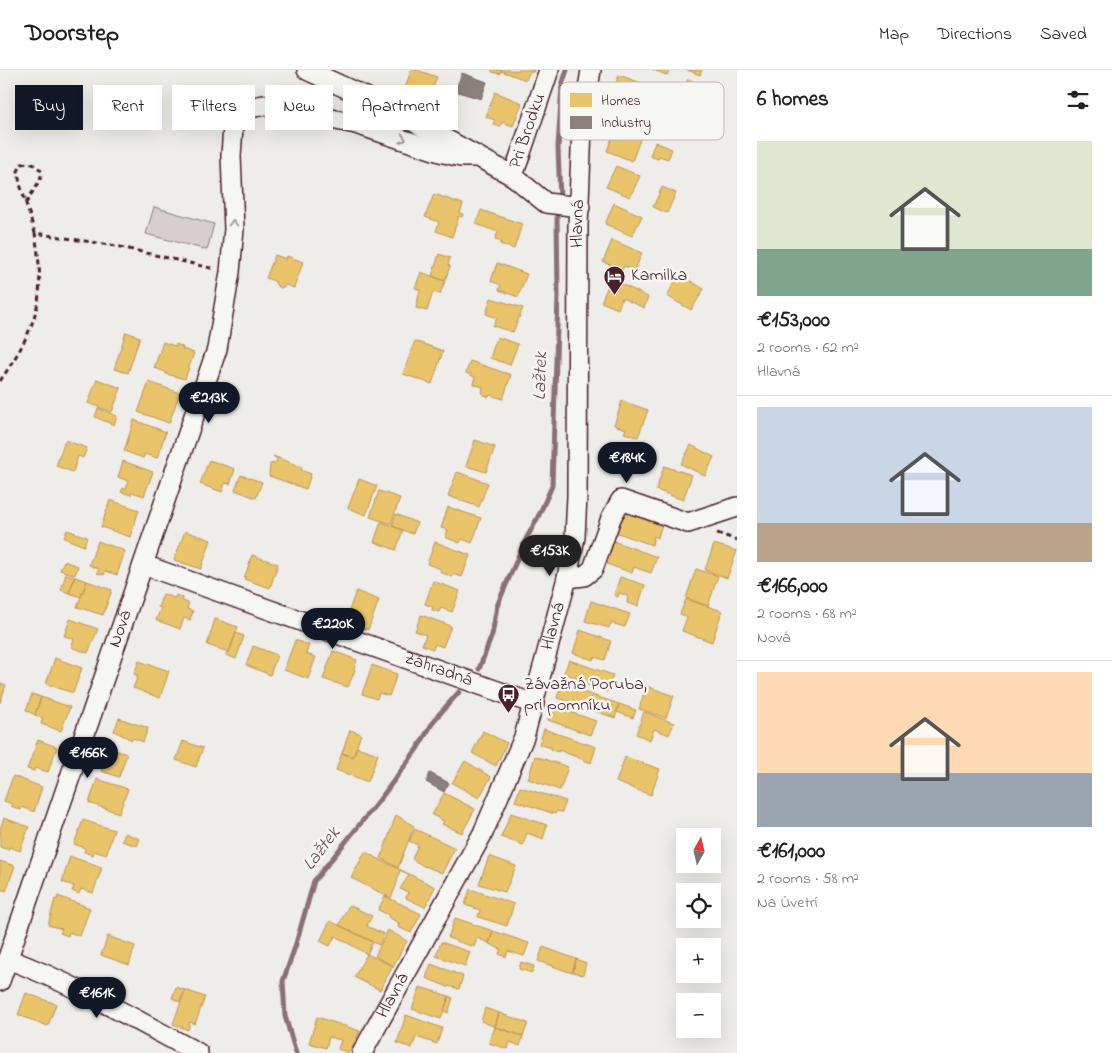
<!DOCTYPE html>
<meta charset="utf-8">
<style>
:root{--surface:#fff;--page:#f6f6f6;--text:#202124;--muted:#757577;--line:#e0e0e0;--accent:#111827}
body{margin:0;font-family:"Indie Flower",sans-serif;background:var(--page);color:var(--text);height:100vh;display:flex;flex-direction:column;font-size:19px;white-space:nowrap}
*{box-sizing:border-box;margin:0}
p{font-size:16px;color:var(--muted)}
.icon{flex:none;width:28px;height:28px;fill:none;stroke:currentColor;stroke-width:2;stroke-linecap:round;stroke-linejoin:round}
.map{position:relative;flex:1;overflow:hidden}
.details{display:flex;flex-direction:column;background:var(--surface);width:375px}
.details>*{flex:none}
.guide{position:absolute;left:15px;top:15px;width:475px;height:45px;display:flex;gap:10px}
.needle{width:32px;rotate:8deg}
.fabs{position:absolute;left:676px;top:758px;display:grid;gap:10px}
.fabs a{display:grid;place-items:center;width:45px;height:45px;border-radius:0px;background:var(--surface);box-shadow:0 5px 20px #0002;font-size:25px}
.price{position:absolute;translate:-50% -42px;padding:0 11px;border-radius:18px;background:var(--accent);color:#fff;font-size:16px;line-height:32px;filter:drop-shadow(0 1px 2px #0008)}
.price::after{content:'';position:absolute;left:50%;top:30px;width:15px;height:11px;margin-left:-8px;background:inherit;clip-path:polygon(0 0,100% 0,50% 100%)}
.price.selected{background:#222;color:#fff}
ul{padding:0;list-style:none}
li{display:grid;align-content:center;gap:10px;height:265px;padding:0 20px}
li+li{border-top:1px solid var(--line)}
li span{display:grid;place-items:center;height:155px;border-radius:0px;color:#555}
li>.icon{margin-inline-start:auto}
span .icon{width:90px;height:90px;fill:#fffc;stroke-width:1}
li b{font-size:21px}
h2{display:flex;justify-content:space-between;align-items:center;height:60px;padding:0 20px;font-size:21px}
.tag{padding:0 18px;border-radius:0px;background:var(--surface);box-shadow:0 5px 20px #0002;font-size:18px;line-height:45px}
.tag.selected{background:var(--accent);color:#fff}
header{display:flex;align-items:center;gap:30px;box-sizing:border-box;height:70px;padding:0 25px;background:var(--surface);border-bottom:1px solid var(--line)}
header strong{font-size:24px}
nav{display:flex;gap:28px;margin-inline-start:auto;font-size:18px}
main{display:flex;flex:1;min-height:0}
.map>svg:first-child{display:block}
.green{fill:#d7cfce;stroke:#90777c}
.homes{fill:#e9c46a;stroke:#b99257}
.industry{fill:#8a817c;stroke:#776464}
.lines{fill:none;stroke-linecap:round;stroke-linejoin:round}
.stream{stroke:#8a6f74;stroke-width:5}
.minor-casing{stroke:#4a1f2b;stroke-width:22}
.path{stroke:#4a1f2b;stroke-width:3;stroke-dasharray:5 4;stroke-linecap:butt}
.minor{stroke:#f6f6f2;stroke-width:19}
.oneway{stroke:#a99598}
.labels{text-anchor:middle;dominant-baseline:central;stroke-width:5;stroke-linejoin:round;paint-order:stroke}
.street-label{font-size:18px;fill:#4a1f2b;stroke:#f6f6f2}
.poi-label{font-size:18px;fill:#4a1f2b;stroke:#f6f6f2;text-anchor:start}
.water-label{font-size:19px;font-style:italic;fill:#6f4e56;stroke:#f6f6f2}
.key{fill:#f6f6f2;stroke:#c2b6b6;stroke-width:1}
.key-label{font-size:14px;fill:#4a1f2b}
</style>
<header>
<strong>Doorstep</strong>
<nav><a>Map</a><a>Directions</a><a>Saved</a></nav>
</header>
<main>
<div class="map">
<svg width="737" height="983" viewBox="0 0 737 983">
<rect width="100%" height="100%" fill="#efedea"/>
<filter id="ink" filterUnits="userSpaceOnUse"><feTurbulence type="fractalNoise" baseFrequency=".02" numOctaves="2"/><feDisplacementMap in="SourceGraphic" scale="10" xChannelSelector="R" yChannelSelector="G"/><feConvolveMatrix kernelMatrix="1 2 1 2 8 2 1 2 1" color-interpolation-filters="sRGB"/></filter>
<g filter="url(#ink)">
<!-- green -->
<path class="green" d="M154,137L214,154L207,180L146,164Z"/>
<!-- homes -->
<path class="homes" d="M411,0H417L437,7L430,26L405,18Z
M492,0H534L533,2L529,3L526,10L501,1L500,4L492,2Z
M653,0H670L667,5Z
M687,0H702L700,5Z
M619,5L644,14L635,36L623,32L622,35L610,30Z
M688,9L707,17L700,36L681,28Z
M495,22L522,33L513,56L502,52L500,57L493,54L495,50L486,47Z
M616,57L641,67L632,91L607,81Z
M655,72L672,79L668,89L659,86L658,89L650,86Z
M616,96L640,106L630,127L606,117Z
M662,117L676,123L667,143L653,137Z
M434,124L463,134L460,143L463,144L462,147L459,146L452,167L436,161L439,152L425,147Z
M614,133L642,146L632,166L605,154Z
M481,140L522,154L514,179L500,174L501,171L495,169L498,162L476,154Z
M612,170L642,183L635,200L624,196L622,200L603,192Z
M439,184L450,188L448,195L450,196L445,211L432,206Z
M275,185L286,189L287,186L303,192L294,218L286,215L281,218L277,216L274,211L266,208Z
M497,193L527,204L518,227L499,220L501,215L491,211Z
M421,202L445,211L440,224L433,222L427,241L416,238L420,220L415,218Z
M679,204L704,219L691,240L667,226Z
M611,209L648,227L644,238L622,228L618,239L601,232Z
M491,228L523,238L513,262L493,256L497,248L486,244Z
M126,262L140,267L128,303L114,299Z
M497,267L518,274L510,295L490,288Z
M415,271L443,281L432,314L403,304Z
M163,272L175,276L176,274L183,277L182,279L194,283L185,309L166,304V302L154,298Z
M470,291L511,305L503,329L490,325L489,327L482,324L483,317L473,314L475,307L466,303Z
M97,309L121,318L112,342L88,333Z
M149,312L180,323L169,353L138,342Z
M622,331L648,340L638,367L624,363L626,359L614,355Z
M98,338L117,346L114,355L95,347Z
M134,350L166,362L157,388L145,384L143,388L124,381Z
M65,370L87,378L83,388L78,386L73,402L56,396Z
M475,370L495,377L486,402L466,396Z
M691,375L714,387L705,406L681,394Z
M273,386L302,397L301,400L311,404L306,419L269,406L270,394L276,393L277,389Z
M209,390L235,399L230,414L225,413L222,422L200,414Z
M123,391L153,402L144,426L132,422L131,425L121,422L123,418L126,419L128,411L118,407Z
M664,396L692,405L683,430L656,420Z
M457,402L488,413L479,437L448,426Z
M241,405L262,412L256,428L235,420Z
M359,409L377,416L366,445L348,438Z
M379,421L400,428L391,454L370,447Z
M110,430L139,440L130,467L101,457Z
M448,437L481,448L472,473L462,469L460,473L445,467L448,460L441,458Z
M623,441L662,454L658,468L654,466L652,475L615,462Z
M396,444L417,453L413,464L392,456Z
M381,452L403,460L396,480L374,472Z
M67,460L87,467L84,476L64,468Z
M185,461L211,470L201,499L174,490Z
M98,471L125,481L117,505L105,501L104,505L97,503L99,499L89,495Z
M613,471L657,487L651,503L634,497L632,503L607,494Z
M435,472L470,485L462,507L453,504L452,507L440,502L441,499L427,494Z
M714,474L737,481L727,508L705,500Z
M252,485L278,494L270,518L244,509Z
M64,491L78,496L75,505L60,500Z
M696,499L718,506L708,536L686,528Z
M66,504L75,507L69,523L61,520Z
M75,507L87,511L81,527L69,523Z
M620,507L645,515L638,536L627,533L628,526L619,523L618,527L614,525Z
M87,511L112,520L103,545L77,537Z
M433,511L460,521L452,542L441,538L439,542L432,540L433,537L425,534Z
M356,521L379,530L368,560L345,552Z
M163,524L175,528L176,525L183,528L182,531L189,533L187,539L193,541L190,550L184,548L180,559L156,550L161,538L158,537Z
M686,529L722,541L712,572L682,561L687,547L680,544Z
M591,531L630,544L625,557L611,553L609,558L585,551Z
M421,545L451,556L443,577L435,574L433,579L422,575L426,565L415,561Z
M70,549L98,559L88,583L71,577L74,569L64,566Z
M215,549L238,557L229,582L207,575Z
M580,560L611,571L605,590L594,587L593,590L573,583Z
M236,563L244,566L236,589L226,585L227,582H229Z
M295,570L309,575L306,584L316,587L308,609L284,600Z
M253,576L277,585L270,605L246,595Z
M333,581L357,590L354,599L355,600L348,617L323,609Z
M55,588L82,598L73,623L46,614Z
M569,590L613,605L607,622L576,611L577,608L564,603Z
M139,591L169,601L160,628L133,618L138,606L134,604Z
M372,595L397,604L389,626L379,623L377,629L362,624Z
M0,613L6,615L0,633Z
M561,614L592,625L587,638L557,628Z
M646,616L674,626L666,648L639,639Z
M32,624L41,627L35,645L26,640Z
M592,625L619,634L615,648L587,638Z
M41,627L70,637L61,661L41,654L43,648L35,645Z
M619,634L636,640L633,648L617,642Z
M553,636L596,651L590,665L548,650Z
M644,642L674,653L669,665L654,659L650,670L636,664Z
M119,648L148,658L143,672L133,668L132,670L114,661Z
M544,659L596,677L591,693L559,680V682L551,680L552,678L539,674Z
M350,660L361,664L353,687L342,683Z
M483,661L507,673L496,696L472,683Z
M38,670L57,677L48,702L35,698L34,701L27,699Z
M183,671L203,678L196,697L176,690Z
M357,677L378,684L368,712L336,700L342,683L353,687Z
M108,678L127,684L119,707L101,701Z
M535,686L568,697L560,720L528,709Z
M625,687L660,699L651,725L616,712Z
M465,691L491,707L479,728L452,713Z
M13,706L42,717L34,742L22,737L21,740L11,736L12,734L4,731Z
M97,709L128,719L119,743L89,733Z
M520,717L566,731L562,742L557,741L555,744L515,731Z
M444,723L475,739L462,763L442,754L444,751L432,745Z
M511,743L547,755L543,769L527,763L523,775L501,767Z
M396,745L414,756L398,798L381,788Z
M4,748L29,757L20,781L9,777L8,780L0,777V759Z
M83,750L114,760L106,785L94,781L93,785L84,782L85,778L74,774Z
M415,759L455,778L442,803L425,796V797L412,789L418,775L409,771Z
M125,763L140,769L137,776L122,771Z
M365,782L435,817L425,837L406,828L408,822L400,819L409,805L400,800L396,816L391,828L351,808Z
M70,786L102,798L93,823L81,819L79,824L72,821L74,816L62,812Z
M489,786L516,796L505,822L479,814Z
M0,791L15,796L6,821L0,819Z
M470,819L514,834L507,856L478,847L480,840L465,835Z
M58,826L90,838L80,866L69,862L68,866L60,863L62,859L48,855L55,829L57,830Z
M385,826L421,844L411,863L398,857L399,853L388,847L389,845L378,840Z
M349,835L372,846L367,856L384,864L379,875L339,855Z
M455,848L493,861L489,873L477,868L474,877L448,868Z
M330,851L373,872L367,884L335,866L330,876L320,871Z
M388,860L407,871L393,896L375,886Z
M493,861L529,873L524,886L508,881L506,887L499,884L501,879L489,874Z
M108,866L135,876L129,895L101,885Z
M441,872L470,882L465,896L436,886Z
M543,877L576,889L572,903L538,891Z
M367,884L393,896L380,920L354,907Z
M576,889L586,893L583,905L573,902Z
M521,892L534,896L532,903L519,899Z
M431,894L463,906L459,919L449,916L448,917L426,908Z
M176,917L185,920L180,932L172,928Z
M420,917L449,926L441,949L412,939Z
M185,920L205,927L195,954L190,952L188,960L173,954Z
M26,923L56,934L48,956L18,945Z
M449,926L453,928L448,943L444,941Z
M485,938L499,943L495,957L481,951Z
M499,943L528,953L523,966L495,957Z
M406,945L442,958L437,974L416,967L412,978L397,973Z
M317,947L360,961L349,983L338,979L341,970L329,967L326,978L309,973Z
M495,957L523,966L520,976L510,972L508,979L489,973Z"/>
<!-- industry -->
<path class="industry" d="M462,3L487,12L481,29L455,21Z
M430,703L449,713L444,722L426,712Z"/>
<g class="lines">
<!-- stream -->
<path class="stream" d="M479,599L492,565L497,536L524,473L539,445L552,416L558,226L557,143L560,130L558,77L562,15L567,0
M296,983L285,946L283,911L295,877L314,811L381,728L417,679L435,649L459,622"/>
<defs>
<g id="minor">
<path d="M307,0L385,36L513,106"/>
<path d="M549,0L513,106L546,133L580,137"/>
<path id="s1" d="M144,495L534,634"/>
<path d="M567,508L584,506L593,499L611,448L621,430L688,453L737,437"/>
<path d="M8,889C74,914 136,950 198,983"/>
<path id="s2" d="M0,911L217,279L230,202L234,159L231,86L234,42L263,35L282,39L356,54L440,82L461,87H478"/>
<path id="s3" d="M362,983L483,763L524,667L567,508L575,467L577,426L578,156L582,57L591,0"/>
</g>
</defs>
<!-- minor casing -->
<use href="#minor" class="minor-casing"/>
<!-- path -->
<path class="path" d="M26,133L40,110L42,102C36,94 31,92 22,94L18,101L20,114L35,163
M0,311C18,285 36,255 39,224C41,203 38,183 35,163L116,176L215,199
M717,463L737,470"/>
<!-- minor -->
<use href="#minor" class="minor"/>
</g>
<!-- one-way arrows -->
<defs><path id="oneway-chevron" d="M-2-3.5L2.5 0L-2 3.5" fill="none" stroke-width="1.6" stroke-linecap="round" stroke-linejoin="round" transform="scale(1.25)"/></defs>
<g class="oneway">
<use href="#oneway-chevron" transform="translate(403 69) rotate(18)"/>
<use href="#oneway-chevron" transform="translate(233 153) rotate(-90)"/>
</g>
</g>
<!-- icons -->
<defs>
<symbol id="hotel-pin" viewBox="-11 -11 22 30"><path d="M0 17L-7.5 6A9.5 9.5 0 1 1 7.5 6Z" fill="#4a1f2b" stroke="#f6f6f2"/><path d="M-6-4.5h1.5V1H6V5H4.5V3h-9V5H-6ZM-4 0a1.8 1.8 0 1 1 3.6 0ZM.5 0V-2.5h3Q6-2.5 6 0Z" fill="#fff"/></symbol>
<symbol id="bus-pin" viewBox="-11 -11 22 30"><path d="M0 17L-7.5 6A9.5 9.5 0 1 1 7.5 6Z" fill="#4a1f2b" stroke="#f6f6f2"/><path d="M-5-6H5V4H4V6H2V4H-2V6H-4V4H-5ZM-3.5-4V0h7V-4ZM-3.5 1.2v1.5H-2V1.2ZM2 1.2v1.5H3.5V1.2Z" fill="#fff"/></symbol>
</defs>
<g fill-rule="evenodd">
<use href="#hotel-pin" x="602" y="194" width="25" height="34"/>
<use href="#bus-pin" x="496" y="612" width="25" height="34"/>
</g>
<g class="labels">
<!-- street labels -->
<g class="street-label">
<text transform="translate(528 61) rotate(-71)">Pri Brodku</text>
<text stroke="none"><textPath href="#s3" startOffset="875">Hlavná</textPath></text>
<text stroke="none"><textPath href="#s3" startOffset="470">Hlavná</textPath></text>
<text stroke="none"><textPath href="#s2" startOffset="372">Nová</textPath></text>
<text stroke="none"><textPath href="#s1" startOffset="312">Záhradná</textPath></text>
<text stroke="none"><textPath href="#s3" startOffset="65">Hlavná</textPath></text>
</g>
<!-- poi labels -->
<g class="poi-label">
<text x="631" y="206">Kamilka</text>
<text x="524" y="615">Závažná Poruba,<tspan x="524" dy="21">pri pomníku</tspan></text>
</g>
<!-- water labels -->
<g class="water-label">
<text transform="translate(541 306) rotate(-88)">Lažtek</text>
<text transform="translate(322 779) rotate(-53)">Lažtek</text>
</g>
</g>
<!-- legend -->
<rect x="560" y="12" width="164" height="58" rx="8" class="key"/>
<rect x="570" y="23" width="22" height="14" fill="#e9c46a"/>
<rect x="570" y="46" width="22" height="13" fill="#8a817c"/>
<g class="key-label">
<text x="601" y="35">Homes</text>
<text x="601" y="57">Industry</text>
</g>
</svg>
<div class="fabs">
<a><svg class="needle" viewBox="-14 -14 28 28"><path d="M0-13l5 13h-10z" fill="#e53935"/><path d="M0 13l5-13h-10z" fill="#757577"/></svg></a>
<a><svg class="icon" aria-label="locate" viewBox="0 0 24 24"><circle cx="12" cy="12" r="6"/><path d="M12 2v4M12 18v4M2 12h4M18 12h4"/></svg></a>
<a>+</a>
<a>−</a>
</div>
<b class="price" style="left:209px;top:354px">€213K</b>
<b class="price" style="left:627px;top:414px">€184K</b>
<b class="price selected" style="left:550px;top:507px">€153K</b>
<b class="price" style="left:333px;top:580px">€220K</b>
<b class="price" style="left:88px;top:709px">€166K</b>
<b class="price" style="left:97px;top:949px">€161K</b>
<div class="guide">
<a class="tag selected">Buy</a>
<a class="tag">Rent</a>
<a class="tag">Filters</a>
<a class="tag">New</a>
<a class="tag">Apartment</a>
</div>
</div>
<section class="details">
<h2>6 homes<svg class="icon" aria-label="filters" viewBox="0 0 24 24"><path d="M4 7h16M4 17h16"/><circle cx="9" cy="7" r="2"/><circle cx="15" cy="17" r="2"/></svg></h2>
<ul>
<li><span style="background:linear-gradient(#dfe7d0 70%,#7fa58c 0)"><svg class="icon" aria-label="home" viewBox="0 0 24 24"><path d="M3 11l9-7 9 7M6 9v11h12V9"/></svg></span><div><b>€153,000</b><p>2 rooms · 62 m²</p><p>Hlavná</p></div></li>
<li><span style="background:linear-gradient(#c9d6e8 75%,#b9a48a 0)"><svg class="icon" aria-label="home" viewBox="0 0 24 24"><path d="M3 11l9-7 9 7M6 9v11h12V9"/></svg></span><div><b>€166,000</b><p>2 rooms · 68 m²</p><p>Nová</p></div></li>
<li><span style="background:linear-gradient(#ffd9b3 65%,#9aa5b1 0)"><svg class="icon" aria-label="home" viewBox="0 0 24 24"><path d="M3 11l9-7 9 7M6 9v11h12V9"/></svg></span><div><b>€161,000</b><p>2 rooms · 58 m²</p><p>Na Úvetrí</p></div></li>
</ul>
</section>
</main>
